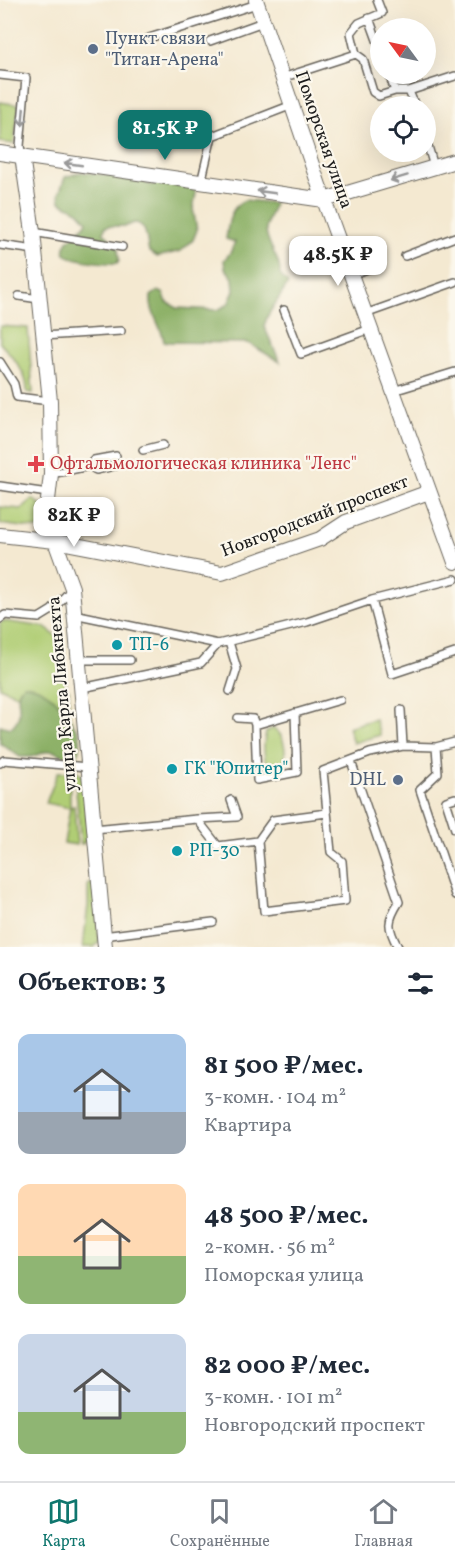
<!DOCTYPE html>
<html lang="ru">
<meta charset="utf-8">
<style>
:root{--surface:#fff;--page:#f2f2f3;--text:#1f2937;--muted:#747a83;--line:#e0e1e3;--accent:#0f766e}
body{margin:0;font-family:Vollkorn,serif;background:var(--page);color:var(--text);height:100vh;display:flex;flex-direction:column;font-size:22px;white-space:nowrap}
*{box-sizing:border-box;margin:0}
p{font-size:20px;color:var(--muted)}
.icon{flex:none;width:33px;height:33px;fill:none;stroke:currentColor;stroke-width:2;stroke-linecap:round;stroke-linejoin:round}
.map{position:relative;height:947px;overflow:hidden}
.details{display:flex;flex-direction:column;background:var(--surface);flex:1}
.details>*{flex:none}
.needle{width:39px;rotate:303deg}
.tools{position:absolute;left:370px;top:18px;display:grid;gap:12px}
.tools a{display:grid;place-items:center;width:66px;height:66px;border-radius:50%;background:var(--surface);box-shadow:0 6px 24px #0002;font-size:30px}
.price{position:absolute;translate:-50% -51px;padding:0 14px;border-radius:12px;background:#fff;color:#222;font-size:20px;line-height:39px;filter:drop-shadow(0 2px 3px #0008)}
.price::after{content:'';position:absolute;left:50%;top:36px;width:18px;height:14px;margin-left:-9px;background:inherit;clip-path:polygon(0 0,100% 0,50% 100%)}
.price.current{background:var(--accent);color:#fff}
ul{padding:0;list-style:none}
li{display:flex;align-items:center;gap:18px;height:150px;padding:0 18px}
li span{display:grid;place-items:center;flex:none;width:168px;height:120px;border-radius:12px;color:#555}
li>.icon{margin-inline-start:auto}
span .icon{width:72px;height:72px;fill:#fffc;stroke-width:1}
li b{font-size:26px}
h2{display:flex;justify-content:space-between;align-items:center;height:72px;padding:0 18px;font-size:26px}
.tab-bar{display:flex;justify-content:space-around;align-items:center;height:84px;border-top:2px solid var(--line);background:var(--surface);font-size:16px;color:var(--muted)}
.tab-bar a{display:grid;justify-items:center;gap:3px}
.tab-bar .current{color:var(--accent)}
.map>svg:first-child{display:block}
.green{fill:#b0cd74;stroke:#667448;stroke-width:1.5}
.forest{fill:#8cb066;stroke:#546641;stroke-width:1.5}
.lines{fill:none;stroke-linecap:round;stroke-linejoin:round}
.lane-casing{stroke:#68645b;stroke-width:10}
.street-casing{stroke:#68645b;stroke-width:16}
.lane{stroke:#fff;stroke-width:7}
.street{stroke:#fff;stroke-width:14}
.oneway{stroke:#999}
.service-dot{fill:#5c6f8a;stroke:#fbf7ec;stroke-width:2}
.health-dot{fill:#e0444e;stroke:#fbf7ec;stroke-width:2}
.culture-dot{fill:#0f9aa8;stroke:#fbf7ec;stroke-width:2}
.labels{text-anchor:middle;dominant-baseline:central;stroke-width:4.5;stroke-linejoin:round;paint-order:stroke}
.service-label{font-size:18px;fill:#4e5e75;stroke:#fbf7ec;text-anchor:start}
.street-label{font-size:18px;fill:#1c1c1c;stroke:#fbf7ec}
.health-label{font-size:18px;fill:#be3a42;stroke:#fbf7ec;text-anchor:start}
.culture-label{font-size:18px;fill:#0d838f;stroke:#fbf7ec;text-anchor:start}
</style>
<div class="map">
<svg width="455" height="947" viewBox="0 0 455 947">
<rect width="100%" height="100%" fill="#fbf7ec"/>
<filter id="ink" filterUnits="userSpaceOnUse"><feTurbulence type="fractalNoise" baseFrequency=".0167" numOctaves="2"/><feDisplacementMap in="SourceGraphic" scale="12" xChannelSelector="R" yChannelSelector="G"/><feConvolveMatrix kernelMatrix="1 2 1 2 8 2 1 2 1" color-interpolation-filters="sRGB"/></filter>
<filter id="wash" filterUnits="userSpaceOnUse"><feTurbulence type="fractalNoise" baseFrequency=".008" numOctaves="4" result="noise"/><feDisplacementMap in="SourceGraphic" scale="24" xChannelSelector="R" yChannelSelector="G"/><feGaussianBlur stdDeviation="1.35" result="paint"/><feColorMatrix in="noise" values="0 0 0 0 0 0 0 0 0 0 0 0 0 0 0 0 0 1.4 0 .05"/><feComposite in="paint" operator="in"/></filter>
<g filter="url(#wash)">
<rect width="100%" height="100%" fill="#f4e9d1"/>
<!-- green -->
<path class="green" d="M0,102L19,105L14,144L0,142Z
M0,326L28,328L33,393L27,392C28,373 12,356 0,343Z
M33,499L41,505V525L38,529L0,524V507L21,509Z
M3,621L44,627L64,642L66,688L69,690V715L73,724C65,718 64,711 58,704C49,694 37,690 24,685L20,688L17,695L0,687V623Z
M375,719L380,735L353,743L348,727Z
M273,728C286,735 287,754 283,768L278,772L269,770C263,760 263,742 266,732Z
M74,771H77L83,777L89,836L83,844H81Z
M58,772H70V807L74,806L77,845L64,843L70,808L46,803Z
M88,884H96L99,942L94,947H83L88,905Z"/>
<!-- forest -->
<path class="forest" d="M81,172L136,179L151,185L163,180L193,187L196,193L193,209L197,230L193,240L181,251L157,257L149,251C146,242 148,223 134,223C131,224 128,226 125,226C118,227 112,225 105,227L104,233L118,247L119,260L117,263C108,264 71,260 65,254C61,238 82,234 87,221L78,211L60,202L59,194L65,177Z
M245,200L274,203C273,213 265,221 266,231C268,247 281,259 280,275L288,284L268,315L264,326L280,362L248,343L164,342C162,326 149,313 151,296L158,291L163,293L167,302L177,308L218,310L228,304L234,291L233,278L225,268L224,260L230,253L235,242L226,239C228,224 230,206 245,200Z
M24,685C37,685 53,695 60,706C63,710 63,715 66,719C68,721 72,723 74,725C83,734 82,751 74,760L53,751H48L31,757H20L0,743V725L10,728C30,713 9,696 24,685Z"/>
</g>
<g filter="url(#ink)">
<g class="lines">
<defs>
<path id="lane" d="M377,0L382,13L359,23L351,33L356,54L363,59L373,92L379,96L395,91H409L415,106
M369,18L381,51
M149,38L257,4
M210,41L263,22
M389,74L395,91
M0,75L26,78L20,146L22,156
M282,78L356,54
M409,91L455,76
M426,139L434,167
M201,183L212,136L292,105
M33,232L122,247
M0,245L35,250
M405,256L455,237
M351,275L381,264
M19,296L39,299
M284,310L301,354L370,329
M365,314L455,282
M43,336L121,331
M0,362L14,384L17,397L50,401
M393,391L455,372
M143,450L163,445
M89,466L96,470L118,465
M51,474L89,466L94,460L116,456
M0,486L48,493
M372,600L392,674L455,653
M74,614L218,644L307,622L372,600L455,579
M0,619L5,615L39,618L52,610L71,590
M229,642L237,669L230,691
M79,660H130
M82,688L201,663L218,644
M401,710L403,746
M238,718L253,719L255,725L340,700
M255,725L257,780L297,772L295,713
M436,747L438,773L420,790L455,895
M351,761L399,902C387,921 387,927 398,947
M0,763L4,760L88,767
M455,798L446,801L455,829
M327,813L273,820L258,841L264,911L345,901L342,861L331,852L323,771L370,753L403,746L436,747L455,742
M197,819L237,817L231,800
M94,829L197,819L218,846L258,841
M103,936L213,922"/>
<path id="street" d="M256,0L324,200L455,562
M0,153L324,200L455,161
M22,156L33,232L50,401L51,474L45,526L55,541L72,588L105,947
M0,535L55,541L222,573L320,539L346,522L429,492"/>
</defs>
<!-- lane casing -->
<use href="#lane" class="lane-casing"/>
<!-- street casing -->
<use href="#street" class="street-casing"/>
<!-- lane -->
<use href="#lane" class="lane"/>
<!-- street -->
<use href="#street" class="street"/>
</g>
<!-- one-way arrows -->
<defs><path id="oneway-shaft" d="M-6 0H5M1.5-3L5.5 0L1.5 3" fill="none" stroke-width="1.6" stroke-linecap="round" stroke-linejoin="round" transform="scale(1.5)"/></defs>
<g class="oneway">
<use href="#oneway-shaft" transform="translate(23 117) rotate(95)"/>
<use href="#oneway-shaft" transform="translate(73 164) rotate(-172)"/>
<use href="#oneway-shaft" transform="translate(399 178) rotate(163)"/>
<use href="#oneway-shaft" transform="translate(266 192) rotate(-172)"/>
</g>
</g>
<!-- markers -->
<g class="service-dot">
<circle cx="93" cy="49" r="6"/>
<circle cx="398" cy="780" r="6"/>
</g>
<path class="health-dot" d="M33 455h6v6h6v6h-6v6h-6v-6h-6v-6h6z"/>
<g class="culture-dot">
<circle cx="117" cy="645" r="6"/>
<circle cx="172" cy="769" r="6"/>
<circle cx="177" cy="851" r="6"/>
</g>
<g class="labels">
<!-- service labels -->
<g class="service-label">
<text x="105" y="39">Пункт связи<tspan x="105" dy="21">"Титан-Арена"</tspan></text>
<text x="386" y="780" text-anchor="end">DHL</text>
</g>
<!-- street labels -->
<g class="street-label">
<text transform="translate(323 140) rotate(71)">Поморская улица</text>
<text transform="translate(315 517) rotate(-21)">Новгородский проспект</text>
<text transform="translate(63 694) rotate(-95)">улица Карла Либкнехта</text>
</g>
<!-- health labels -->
<g class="health-label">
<text x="50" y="464">Офтальмологическая клиника "Ленс"</text>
</g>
<!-- culture labels -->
<g class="culture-label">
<text x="129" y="645">ТП-6</text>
<text x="184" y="769">ГК "Юпитер"</text>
<text x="189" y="851">РП-30</text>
</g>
</g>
</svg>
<div class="tools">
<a><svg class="needle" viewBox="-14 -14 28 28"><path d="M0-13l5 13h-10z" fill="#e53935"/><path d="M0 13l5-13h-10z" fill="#747a83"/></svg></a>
<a><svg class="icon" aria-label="locate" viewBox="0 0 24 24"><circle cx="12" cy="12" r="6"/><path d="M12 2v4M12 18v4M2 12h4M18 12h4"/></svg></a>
</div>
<b class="price current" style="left:165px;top:161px">81.5K ₽</b>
<b class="price" style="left:338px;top:287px">48.5K ₽</b>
<b class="price" style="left:74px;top:548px">82K ₽</b>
</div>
<section class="details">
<h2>Объектов: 3<svg class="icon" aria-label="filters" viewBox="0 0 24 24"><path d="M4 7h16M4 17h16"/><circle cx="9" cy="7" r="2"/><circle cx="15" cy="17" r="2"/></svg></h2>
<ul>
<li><span style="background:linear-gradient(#a9c7e8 65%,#9aa5b1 0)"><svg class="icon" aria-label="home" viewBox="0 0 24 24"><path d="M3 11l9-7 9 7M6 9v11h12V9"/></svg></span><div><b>81 500 ₽/мес.</b><p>3-комн. · 104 m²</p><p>Квартира</p></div></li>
<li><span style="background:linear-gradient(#ffd9b3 60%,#8fb573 0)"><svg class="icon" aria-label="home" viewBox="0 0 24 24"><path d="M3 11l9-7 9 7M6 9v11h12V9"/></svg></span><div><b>48 500 ₽/мес.</b><p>2-комн. · 56 m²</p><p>Поморская улица</p></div></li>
<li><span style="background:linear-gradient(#c9d6e8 65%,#8fb573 0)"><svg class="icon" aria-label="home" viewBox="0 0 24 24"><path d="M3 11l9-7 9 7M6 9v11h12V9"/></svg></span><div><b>82 000 ₽/мес.</b><p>3-комн. · 101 m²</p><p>Новгородский проспект</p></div></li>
</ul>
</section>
<nav class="tab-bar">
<a class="current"><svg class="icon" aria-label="map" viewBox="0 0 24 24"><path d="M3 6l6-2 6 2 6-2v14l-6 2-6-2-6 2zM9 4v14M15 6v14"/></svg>Карта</a>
<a><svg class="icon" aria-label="saved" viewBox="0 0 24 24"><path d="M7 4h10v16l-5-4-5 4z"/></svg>Сохранённые</a>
<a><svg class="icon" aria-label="home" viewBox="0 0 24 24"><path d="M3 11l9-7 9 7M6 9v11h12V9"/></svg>Главная</a>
</nav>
